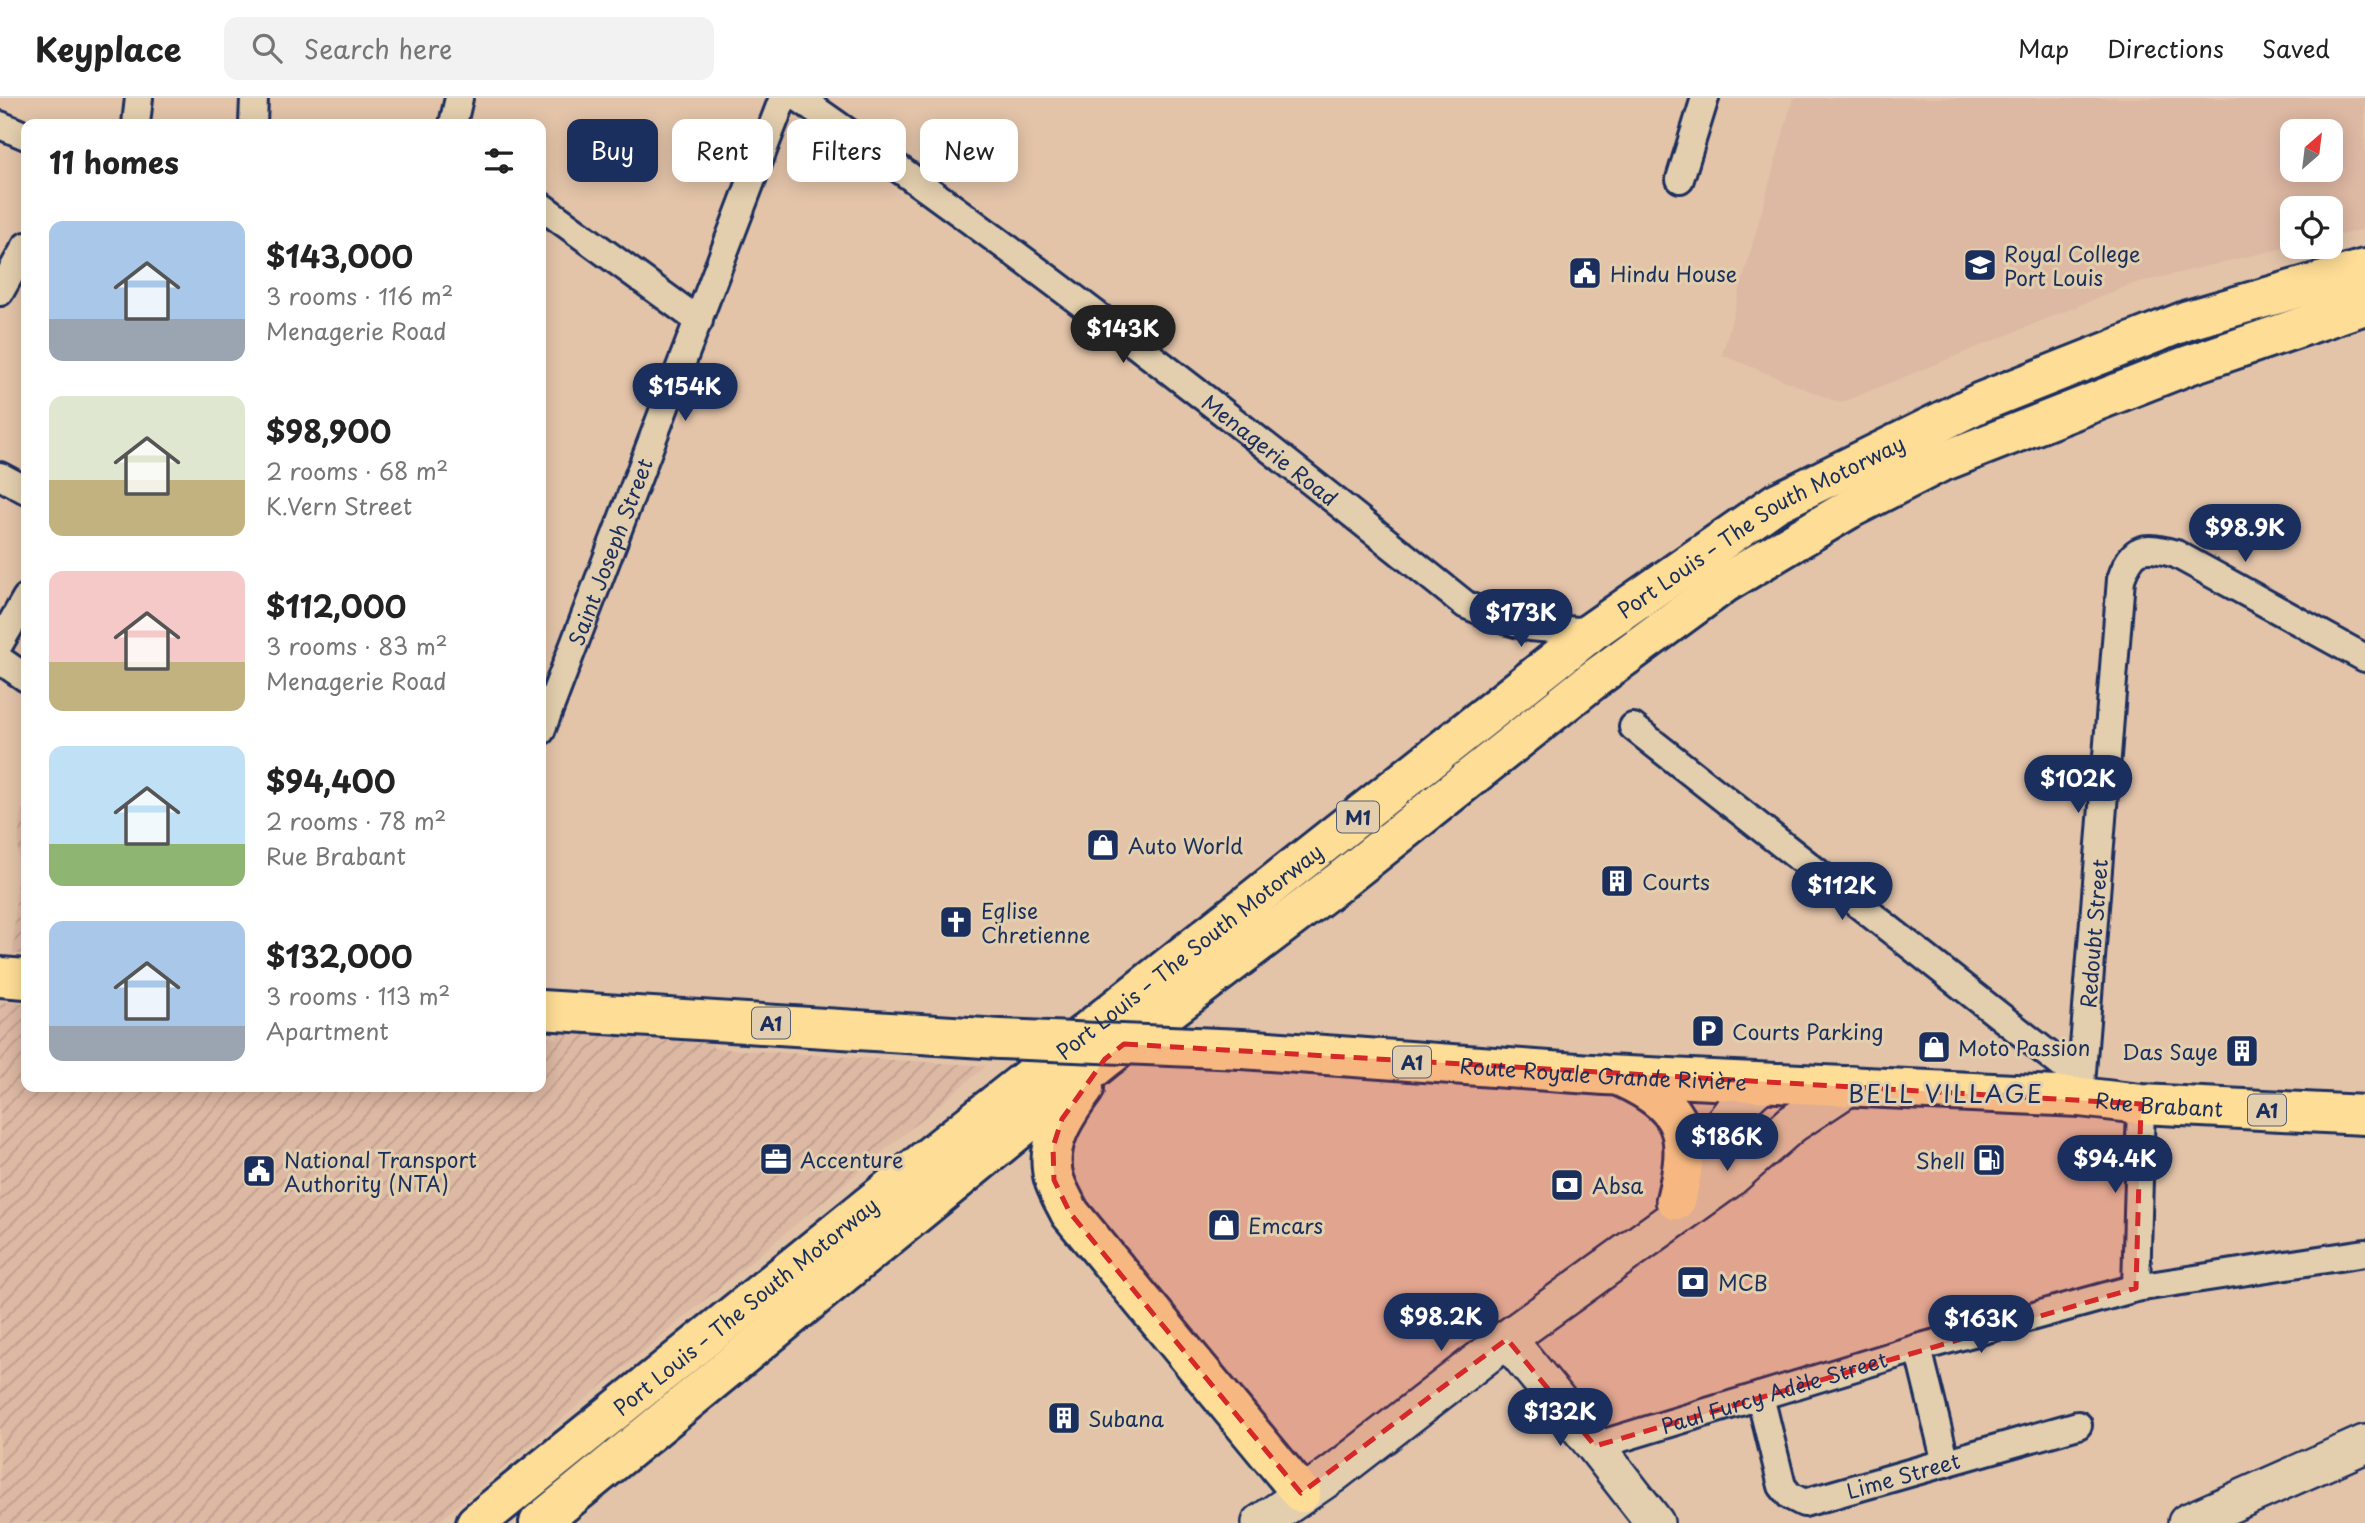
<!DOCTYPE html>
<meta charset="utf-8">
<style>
:root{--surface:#fff;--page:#f2f2f2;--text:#222;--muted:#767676;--line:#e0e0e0;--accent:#1b2f5e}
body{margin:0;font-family:"Playpen Sans",sans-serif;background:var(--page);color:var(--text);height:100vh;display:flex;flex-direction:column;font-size:26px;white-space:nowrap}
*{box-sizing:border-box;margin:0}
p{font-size:23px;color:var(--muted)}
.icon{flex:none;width:38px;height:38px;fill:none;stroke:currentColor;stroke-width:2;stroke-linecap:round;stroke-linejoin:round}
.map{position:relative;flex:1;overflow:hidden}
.sheet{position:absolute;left:21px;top:21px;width:525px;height:973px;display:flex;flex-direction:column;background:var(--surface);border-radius:14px;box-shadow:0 4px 18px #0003}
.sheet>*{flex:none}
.banner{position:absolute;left:567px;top:21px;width:665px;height:63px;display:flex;gap:14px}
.needle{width:46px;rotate:28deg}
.fabs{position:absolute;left:2280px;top:21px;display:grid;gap:14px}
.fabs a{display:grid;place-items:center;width:63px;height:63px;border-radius:14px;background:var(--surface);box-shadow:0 4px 18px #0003;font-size:35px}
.price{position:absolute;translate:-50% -60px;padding:0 16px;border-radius:24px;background:var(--accent);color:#fff;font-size:23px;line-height:46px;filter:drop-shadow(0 2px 4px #0008)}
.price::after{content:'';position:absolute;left:50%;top:42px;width:21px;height:16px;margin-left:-10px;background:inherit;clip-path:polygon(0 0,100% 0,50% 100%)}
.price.active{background:#222;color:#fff}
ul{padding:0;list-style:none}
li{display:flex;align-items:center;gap:21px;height:175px;padding:0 28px}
li span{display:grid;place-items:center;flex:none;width:196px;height:140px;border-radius:14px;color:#555}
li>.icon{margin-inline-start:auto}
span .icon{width:84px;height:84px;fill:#fffc;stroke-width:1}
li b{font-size:30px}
h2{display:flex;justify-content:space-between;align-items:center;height:84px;padding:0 28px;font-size:30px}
.pill{padding:0 24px;border-radius:14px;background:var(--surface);box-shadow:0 4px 18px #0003;font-size:24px;line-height:63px}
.pill.active{background:var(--accent);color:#fff}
header{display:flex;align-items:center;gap:42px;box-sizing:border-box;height:98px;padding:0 35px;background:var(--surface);border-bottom:2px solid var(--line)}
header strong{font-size:33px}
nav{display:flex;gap:38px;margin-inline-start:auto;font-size:24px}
.search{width:490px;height:63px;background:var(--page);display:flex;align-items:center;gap:18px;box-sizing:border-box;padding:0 24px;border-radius:14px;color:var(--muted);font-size:26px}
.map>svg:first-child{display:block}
.built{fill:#ddb8a3;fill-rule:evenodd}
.industrial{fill:url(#industrial-furrows)}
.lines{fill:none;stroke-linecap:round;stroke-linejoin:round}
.street-casing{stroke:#1b2f5e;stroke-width:32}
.secondary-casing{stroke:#1b2f5e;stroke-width:42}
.primary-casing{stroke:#1b2f5e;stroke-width:44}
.highway-casing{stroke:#1b2f5e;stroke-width:44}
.street{stroke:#e3cfae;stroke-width:26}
.secondary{stroke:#e3cfae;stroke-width:37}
.primary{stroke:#fedd96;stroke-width:38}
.highway{stroke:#fedd96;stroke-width:38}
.primary-bridge-casing{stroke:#1b2f5e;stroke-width:44;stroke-linecap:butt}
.primary-bridge{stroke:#fedd96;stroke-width:38}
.marked{fill:#d62828;fill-opacity:0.2;stroke:#d62828;stroke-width:5;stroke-dasharray:14 9;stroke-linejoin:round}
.labels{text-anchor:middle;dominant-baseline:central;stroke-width:6;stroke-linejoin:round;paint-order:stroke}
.shield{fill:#e3cfae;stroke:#575f76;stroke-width:2}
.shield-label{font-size:19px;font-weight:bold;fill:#1b2f5e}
.poi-label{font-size:21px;fill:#1b2f5e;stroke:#e3cfae;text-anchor:start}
.street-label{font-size:21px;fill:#1b2f5e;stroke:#e3cfae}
.quarter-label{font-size:24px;letter-spacing:2px;fill:#1b2f5e;stroke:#e3cfae}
</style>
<header>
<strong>Keyplace</strong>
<div class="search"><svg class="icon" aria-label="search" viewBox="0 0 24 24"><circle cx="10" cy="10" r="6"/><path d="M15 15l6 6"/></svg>Search here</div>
<nav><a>Map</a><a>Directions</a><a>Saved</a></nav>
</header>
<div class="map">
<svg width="2365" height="1425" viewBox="0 0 2365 1425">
<defs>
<pattern id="industrial-furrows" width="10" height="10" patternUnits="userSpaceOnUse" patternTransform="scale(1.75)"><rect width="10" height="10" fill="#ddb8a3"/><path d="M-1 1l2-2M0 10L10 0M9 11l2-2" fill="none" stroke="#bd9e8f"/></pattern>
</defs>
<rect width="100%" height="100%" fill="#e3c4a9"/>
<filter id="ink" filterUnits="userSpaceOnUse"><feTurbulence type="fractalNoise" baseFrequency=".0143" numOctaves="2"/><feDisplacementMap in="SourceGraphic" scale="14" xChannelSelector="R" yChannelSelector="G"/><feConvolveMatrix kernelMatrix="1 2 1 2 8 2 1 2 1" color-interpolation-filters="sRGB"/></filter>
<g filter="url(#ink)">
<!-- built -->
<path class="built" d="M1793,0H2365V131L2331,139V110H2292V148L2132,186L1840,305L1722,257ZM2292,33H2331V72H2292Z"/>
<!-- industrial -->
<path class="industrial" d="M26,705V856H13L20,718Z
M0,903L26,905V989H541V939L557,940L558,934L713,946V950L986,968L437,1425H0Z"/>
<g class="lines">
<defs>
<g id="street">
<path id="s1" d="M799,0C1028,159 1248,332 1466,507L1498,520L1529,529L1591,534"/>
<path d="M136,26L139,0"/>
<path d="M253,26L254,0"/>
<path d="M453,26L459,0"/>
<path d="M0,27L26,38"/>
<path d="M1680,81L1705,0"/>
<path d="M541,108L699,223"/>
<path d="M0,194L26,148"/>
<path d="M0,378L26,392"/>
<path d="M0,545L26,500"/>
<path d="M0,562L26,580"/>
<path d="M1633,629L2081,982"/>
<path id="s2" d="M541,633L783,0"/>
<path id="s3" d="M2080,999L2121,481C2133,447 2144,447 2176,456L2365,560"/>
<path d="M2136,1190L2141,1006"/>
<path d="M1918,1250L1946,1365"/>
<path id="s4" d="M1760,1298L1782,1388L1790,1398L1804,1405L2078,1327"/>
<path id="s5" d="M1595,1348L1918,1250L2136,1190L2365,1155"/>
</g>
<path id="secondary" d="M1675,1103C1701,1062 1723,1015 1762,985
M1507,1241L1595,1348L1655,1425
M1261,1425L1333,1376L1507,1241L1729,1081L1792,1026L1851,987
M2187,1425L2365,1346"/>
<g id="primary">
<path d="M0,879L26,881"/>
<path d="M541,912L1000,941"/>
<path id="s6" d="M1242,951L1605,977L2080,999L2141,1006L2365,1017"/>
<path d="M1623,980C1686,1009 1692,1037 1676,1102"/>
</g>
<g id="highway">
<path d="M1084,991C1064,1018 1043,1049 1055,1084C1059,1095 1065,1105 1070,1115L1301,1395"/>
<path id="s7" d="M476,1425L940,1050L1591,534L1776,405L1981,304L2188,222L2365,171"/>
<path d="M539,1425L1105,961L1340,783L1593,582L1725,485L1849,411L1939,365L2186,268L2365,207"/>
</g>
</defs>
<!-- street casing -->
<use href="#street" class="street-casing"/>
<!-- secondary casing -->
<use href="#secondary" class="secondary-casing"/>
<!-- primary casing -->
<use href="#primary" class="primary-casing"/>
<!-- highway casing -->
<use href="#highway" class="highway-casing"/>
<!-- street -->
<use href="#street" class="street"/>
<!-- secondary -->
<use href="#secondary" class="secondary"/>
<!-- primary -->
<use href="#primary" class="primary"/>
<!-- highway -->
<use href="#highway" class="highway"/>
<defs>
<path id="primary-bridge" d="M1000,941L1242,951"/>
</defs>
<!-- primary-bridge casing -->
<use href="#primary-bridge" class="primary-bridge-casing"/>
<!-- primary-bridge -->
<use href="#primary-bridge" class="primary-bridge"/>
</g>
</g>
<!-- marked area -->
<path class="marked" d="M1124,946L2141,1006L2136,1190L1595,1348L1507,1241L1301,1395L1070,1115L1054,1082L1053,1049L1062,1021L1105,961Z"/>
<!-- icons -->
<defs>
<symbol id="school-square" viewBox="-11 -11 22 22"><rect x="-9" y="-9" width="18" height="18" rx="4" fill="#1b2f5e" stroke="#e3cfae"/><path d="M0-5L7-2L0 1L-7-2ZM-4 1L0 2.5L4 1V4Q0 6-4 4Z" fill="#fff"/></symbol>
<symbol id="civic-square" viewBox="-11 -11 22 22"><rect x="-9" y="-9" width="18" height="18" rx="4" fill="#1b2f5e" stroke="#e3cfae"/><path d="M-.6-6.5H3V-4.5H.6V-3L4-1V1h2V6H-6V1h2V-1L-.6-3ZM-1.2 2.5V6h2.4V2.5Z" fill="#fff"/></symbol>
<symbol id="shop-square" viewBox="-11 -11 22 22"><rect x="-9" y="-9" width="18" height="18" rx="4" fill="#1b2f5e" stroke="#e3cfae"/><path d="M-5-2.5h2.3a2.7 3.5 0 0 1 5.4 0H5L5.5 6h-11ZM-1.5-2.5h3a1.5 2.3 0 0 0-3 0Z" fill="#fff"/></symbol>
<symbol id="building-square" viewBox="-11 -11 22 22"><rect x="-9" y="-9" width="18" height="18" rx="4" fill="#1b2f5e" stroke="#e3cfae"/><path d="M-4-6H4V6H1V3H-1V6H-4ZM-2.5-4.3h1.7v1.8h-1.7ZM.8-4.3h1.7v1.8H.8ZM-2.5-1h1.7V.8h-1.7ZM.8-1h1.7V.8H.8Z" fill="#fff"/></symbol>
<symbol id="church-square" viewBox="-11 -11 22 22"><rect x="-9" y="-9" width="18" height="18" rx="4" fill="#1b2f5e" stroke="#e3cfae"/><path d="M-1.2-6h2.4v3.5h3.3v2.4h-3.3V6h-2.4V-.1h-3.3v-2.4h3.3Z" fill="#fff"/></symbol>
<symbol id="parking-square" viewBox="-11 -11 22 22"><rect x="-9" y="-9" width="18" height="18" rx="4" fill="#1b2f5e" stroke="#e3cfae"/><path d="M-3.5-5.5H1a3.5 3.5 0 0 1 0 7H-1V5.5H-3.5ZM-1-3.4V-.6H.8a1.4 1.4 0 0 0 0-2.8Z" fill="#fff"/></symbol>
<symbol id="office-square" viewBox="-11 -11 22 22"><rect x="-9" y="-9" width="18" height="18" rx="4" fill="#1b2f5e" stroke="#e3cfae"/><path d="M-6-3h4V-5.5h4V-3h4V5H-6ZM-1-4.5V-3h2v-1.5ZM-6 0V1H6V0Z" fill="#fff"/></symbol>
<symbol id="fuel-square" viewBox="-11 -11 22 22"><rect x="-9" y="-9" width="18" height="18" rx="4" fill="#1b2f5e" stroke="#e3cfae"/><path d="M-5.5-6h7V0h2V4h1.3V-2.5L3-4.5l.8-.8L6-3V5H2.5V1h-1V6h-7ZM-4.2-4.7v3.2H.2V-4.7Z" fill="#fff"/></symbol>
<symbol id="bank-square" viewBox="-11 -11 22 22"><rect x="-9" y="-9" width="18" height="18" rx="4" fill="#1b2f5e" stroke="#e3cfae"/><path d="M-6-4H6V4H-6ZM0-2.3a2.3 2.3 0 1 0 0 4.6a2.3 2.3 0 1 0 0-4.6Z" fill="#fff"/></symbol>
</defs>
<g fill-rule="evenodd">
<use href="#school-square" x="1961" y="148" width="38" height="38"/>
<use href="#civic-square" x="1566" y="156" width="38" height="38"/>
<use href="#shop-square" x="1084" y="728" width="38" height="38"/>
<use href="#building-square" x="1598" y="764" width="38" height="38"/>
<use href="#church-square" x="937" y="805" width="38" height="38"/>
<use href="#parking-square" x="1689" y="914" width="38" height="38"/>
<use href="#shop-square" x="1915" y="930" width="38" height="38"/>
<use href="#building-square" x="2223" y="934" width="38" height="38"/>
<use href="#office-square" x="757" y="1042" width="38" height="38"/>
<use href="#fuel-square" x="1970" y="1043" width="38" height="38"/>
<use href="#civic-square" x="240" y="1054" width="38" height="38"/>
<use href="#bank-square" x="1548" y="1068" width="38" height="38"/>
<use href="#shop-square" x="1205" y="1108" width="38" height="38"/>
<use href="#bank-square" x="1674" y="1165" width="38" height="38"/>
<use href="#building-square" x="1045" y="1301" width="38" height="38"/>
</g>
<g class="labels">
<!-- shield labels -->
<g class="shield">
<rect x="1337" y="703.5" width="42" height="31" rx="5"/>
<rect x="752" y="909.5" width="38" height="31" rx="5"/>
<rect x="1393" y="948.5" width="38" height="31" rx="5"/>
<rect x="2248" y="996.5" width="38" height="31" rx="5"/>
</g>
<g class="shield-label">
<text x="1358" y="719">M1</text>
<text x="771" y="925">A1</text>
<text x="1412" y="964">A1</text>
<text x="2267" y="1012">A1</text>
</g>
<!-- poi labels -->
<g class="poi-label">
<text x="2004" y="155">Royal College<tspan x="2004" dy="24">Port Louis</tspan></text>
<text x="1610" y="175">Hindu House</text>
<text x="1128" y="747">Auto World</text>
<text x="1642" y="783">Courts</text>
<text x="981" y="812">Eglise<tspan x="981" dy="24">Chretienne</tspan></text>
<text x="1732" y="933">Courts Parking</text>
<text x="1958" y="949">Moto Passion</text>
<text x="2218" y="953" text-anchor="end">Das Saye</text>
<text x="284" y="1061">National Transport<tspan x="284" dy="24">Authority (NTA)</tspan></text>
<text x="800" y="1061">Accenture</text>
<text x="1965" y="1062" text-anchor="end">Shell</text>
<text x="1592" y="1087">Absa</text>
<text x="1248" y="1127">Emcars</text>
<text x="1718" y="1184">MCB</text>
<text x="1088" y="1320">Subana</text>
</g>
<!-- street labels -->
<g class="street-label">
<text stroke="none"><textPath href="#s1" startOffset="588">Menagerie Road</textPath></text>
<text stroke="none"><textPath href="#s7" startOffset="1628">Port Louis – The South Motorway</textPath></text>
<text stroke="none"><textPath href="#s2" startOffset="192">Saint Joseph Street</textPath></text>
<text stroke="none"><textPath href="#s3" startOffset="164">Redoubt Street</textPath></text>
<text stroke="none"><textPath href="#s7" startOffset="914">Port Louis – The South Motorway</textPath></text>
<text stroke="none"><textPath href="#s6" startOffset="362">Route Royale Grande Rivière</textPath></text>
<text stroke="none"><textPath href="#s6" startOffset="919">Rue Brabant</textPath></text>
<text stroke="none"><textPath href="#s7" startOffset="346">Port Louis – The South Motorway</textPath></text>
<text stroke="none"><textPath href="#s5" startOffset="187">Paul Furcy Adèle Street</textPath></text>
<text stroke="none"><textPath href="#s4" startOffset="224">Lime Street</textPath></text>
</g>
<!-- quarter labels -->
<g class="quarter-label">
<text x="1946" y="995">BELL VILLAGE</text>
</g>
</g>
</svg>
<div class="fabs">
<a><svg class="needle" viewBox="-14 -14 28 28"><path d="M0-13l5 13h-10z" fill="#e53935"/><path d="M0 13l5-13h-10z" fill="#767676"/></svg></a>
<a><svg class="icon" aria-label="locate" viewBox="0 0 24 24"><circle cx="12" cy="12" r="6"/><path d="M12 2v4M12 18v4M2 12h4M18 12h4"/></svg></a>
</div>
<b class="price active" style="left:1123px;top:267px">$143K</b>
<b class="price" style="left:685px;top:325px">$154K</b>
<b class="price" style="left:2245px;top:466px">$98.9K</b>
<b class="price" style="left:1521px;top:551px">$173K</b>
<b class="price" style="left:2078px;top:717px">$102K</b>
<b class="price" style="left:1842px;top:824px">$112K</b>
<b class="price" style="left:1727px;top:1075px">$186K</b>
<b class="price" style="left:2115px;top:1097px">$94.4K</b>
<b class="price" style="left:1441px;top:1255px">$98.2K</b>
<b class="price" style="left:1981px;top:1257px">$163K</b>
<b class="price" style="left:1560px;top:1350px">$132K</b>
<div class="banner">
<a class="pill active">Buy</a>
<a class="pill">Rent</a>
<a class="pill">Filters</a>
<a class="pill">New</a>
</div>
<section class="sheet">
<h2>11 homes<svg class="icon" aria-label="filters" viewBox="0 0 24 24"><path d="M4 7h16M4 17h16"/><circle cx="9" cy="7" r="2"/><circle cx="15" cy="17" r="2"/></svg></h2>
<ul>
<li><span style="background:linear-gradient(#a9c7e8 70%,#9aa5b1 0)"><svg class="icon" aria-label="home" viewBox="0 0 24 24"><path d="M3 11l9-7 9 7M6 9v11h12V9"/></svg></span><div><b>$143,000</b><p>3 rooms · 116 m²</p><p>Menagerie Road</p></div></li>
<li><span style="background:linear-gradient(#dfe7d0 60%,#c2b280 0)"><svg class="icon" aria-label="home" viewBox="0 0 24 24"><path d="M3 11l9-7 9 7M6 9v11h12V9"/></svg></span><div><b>$98,900</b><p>2 rooms · 68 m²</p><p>K.Vern Street</p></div></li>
<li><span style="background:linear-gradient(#f6c9c9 65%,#c2b280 0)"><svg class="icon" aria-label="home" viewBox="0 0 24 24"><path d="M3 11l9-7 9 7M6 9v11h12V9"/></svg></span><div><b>$112,000</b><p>3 rooms · 83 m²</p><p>Menagerie Road</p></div></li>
<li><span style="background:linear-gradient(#bfe0f5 70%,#8fb573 0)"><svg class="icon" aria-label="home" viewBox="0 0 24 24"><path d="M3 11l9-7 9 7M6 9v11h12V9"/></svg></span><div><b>$94,400</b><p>2 rooms · 78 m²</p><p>Rue Brabant</p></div></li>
<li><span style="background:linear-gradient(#a9c7e8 75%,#9aa5b1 0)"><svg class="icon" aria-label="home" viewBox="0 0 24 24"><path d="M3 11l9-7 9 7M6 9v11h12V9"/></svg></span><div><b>$132,000</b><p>3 rooms · 113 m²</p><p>Apartment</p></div></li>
</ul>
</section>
</div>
